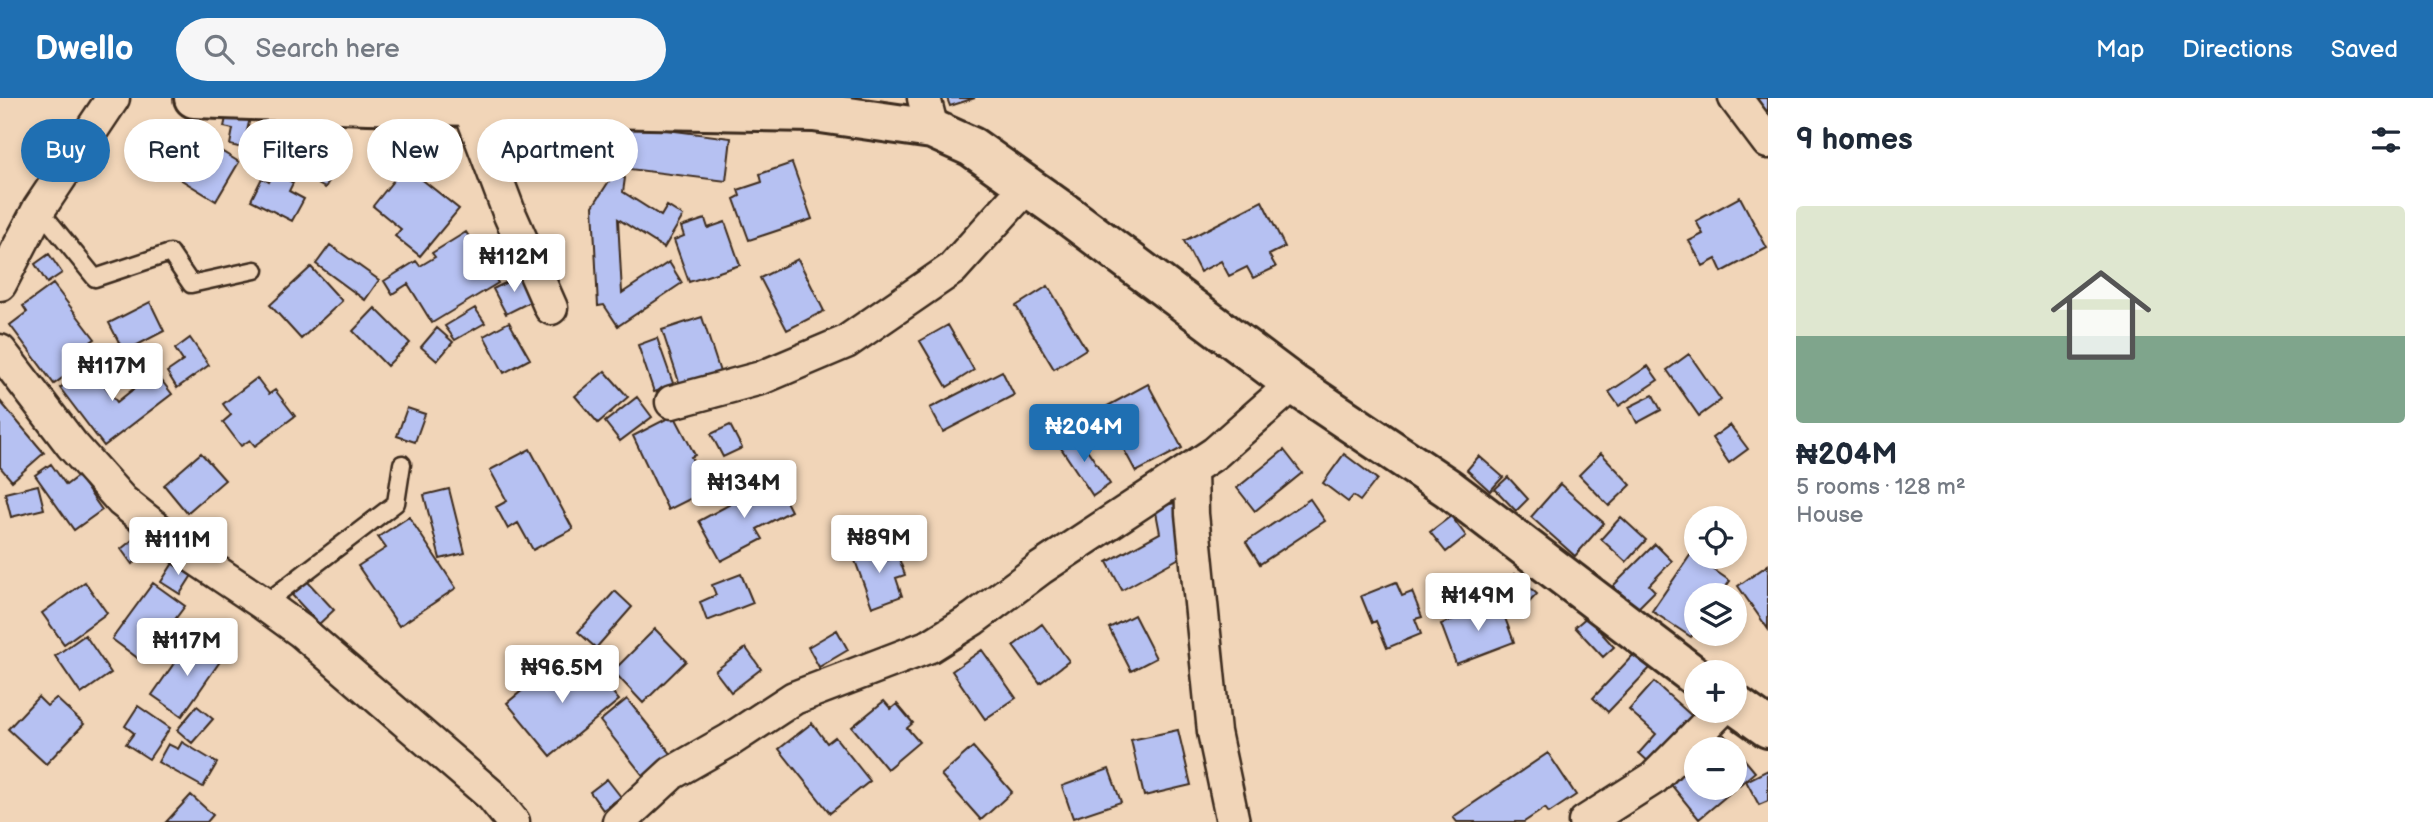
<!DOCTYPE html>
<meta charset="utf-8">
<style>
:root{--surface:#fff;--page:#f6f6f7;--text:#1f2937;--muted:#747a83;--accent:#1f6fb2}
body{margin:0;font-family:"Balsamiq Sans",sans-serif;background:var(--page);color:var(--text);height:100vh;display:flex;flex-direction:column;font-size:26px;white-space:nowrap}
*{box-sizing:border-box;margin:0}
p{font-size:23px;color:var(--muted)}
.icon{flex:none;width:38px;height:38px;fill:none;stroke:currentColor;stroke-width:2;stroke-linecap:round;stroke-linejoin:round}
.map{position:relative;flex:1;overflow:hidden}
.side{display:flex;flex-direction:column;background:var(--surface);width:665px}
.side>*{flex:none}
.top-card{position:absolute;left:21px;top:21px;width:665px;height:63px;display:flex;gap:14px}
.tools{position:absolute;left:1684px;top:408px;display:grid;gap:14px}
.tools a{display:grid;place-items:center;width:63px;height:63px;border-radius:50%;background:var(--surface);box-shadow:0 4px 10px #0003;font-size:35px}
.price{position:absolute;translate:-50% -60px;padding:0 16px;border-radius:7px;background:#fff;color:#222;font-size:23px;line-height:46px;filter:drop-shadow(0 2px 4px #0008)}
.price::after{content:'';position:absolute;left:50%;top:42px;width:21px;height:16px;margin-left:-10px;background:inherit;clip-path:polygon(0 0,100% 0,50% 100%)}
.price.current{background:var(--accent);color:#fff}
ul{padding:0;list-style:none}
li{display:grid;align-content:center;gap:14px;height:371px;padding:0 28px}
li span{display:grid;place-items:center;height:217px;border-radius:7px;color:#555}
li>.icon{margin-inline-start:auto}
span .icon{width:126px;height:126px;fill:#fffc;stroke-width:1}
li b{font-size:30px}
h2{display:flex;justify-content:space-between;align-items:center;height:84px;padding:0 28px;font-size:30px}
.chip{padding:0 24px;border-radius:32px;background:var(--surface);box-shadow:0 4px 10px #0003;font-size:24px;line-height:63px}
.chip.current{background:var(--accent);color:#fff}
header{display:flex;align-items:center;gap:42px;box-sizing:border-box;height:98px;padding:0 35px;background:var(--accent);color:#fff}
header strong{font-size:33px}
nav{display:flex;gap:38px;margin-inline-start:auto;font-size:24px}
.search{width:490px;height:63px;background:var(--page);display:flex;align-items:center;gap:18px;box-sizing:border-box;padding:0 24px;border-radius:38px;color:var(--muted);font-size:26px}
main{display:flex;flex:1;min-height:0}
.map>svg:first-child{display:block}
.building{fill:#b6c1f2;stroke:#3b2a1e;stroke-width:2}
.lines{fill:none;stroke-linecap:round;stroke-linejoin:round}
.service-casing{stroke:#3b2a1e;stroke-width:21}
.minor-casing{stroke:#3b2a1e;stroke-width:37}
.tertiary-casing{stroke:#3b2a1e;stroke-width:44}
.service{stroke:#f1d5b8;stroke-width:16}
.minor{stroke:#f1d5b8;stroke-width:32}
.tertiary{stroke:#f1d5b8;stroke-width:38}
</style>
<header>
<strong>Dwello</strong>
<div class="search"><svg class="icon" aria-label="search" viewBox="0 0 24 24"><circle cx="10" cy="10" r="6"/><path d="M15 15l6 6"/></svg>Search here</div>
<nav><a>Map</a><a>Directions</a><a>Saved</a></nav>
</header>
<main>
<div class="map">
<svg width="1768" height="724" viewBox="0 0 1768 724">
<rect width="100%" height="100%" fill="#f1d5b8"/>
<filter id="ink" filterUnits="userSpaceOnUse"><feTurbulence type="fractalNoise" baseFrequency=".0143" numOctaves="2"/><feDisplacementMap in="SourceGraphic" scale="14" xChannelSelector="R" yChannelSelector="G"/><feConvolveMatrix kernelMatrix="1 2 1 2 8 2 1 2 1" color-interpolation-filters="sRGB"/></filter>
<g filter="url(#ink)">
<!-- building -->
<path class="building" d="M947,0H975L950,8Z
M1740,0H1768V27Z
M227,15L250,20L243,50L230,47L233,31L224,29Z
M627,27L731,40L726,83L621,70Z
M178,43L209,62L216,50L239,64L216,103L162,70Z
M325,56L340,64L325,90L311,82Z
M792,65L812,121L749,142L734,101L740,98L738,92L762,84L760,76Z
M405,68L459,111L420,158L395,138L401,131L373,108Z
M274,74L293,85L289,93L304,101L292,123L251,102L262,80L269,84Z
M613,77L625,80L623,94L661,118L667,108L683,118L664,150L618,121L622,195L669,164L682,185L618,228L604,207L598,208L593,108Z
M1740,99L1767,150L1722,174L1716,161L1703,168L1689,143L1703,136L1696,123Z
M1262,103L1285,149L1269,157L1276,169L1253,180L1247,169L1229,178L1221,163L1200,174L1184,143Z
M705,121L708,130L725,124L740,167L689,184L674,142L684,138L681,129Z
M466,134L498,185L432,225L408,186L392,196L384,183L416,163L420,168L435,159L432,155Z
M330,147L379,182L365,202L316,166Z
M49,156L62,175L47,185L35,166Z
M798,161L824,213L787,232L760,180Z
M311,169L342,203L301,241L270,207Z
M523,176L536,201L506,216L493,191Z
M53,186L95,241L86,247L94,257L54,286L10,227L27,214L23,208Z
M1048,188L1086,251L1054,271L1016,208Z
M150,204L164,233L124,254L109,225Z
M375,210L410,245L387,268L353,233Z
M475,210L485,225L455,242L445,228Z
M702,219L720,274L680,287L662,232Z
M509,224L530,261L504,275L484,238Z
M948,227L974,272L947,289L920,243Z
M437,230L453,244L437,263L421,249Z
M190,240L209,267L177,290L167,274L183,263L175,251Z
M657,240L674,288L654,294L638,247Z
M1689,256L1721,302L1699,318L1667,272Z
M89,267L117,304L155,274L172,296L104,348L60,290Z
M1648,268L1658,282L1619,308L1609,294Z
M605,273L628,299L598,325L575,298Z
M1002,273L1014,297L943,334L930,310Z
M257,280L269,296L275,292L295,318L255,348L250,342L241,348L223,324L231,317L223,306Z
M1148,286L1182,350L1136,374L1102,311Z
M1653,297L1661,312L1637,325L1629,309Z
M637,299L652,319L620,343L605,324Z
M0,303L44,355L12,383L0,369Z
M407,310L425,316L415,344L397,338Z
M674,317L695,357L691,359L708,392L668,412L633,338Z
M730,327L742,350L723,359L711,336Z
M1730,327L1748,351L1729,365L1712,340Z
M1076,335L1110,386L1093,398L1059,347Z
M530,351L573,431L533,452L518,425L508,431L496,409L507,403L490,372Z
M1284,352L1302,375L1255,413L1237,390Z
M201,355L225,382L187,415L164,387Z
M1601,355L1631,387L1609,408L1579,377Z
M1344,356L1377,381L1360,403L1353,398L1348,404L1323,385Z
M1479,358L1503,379L1490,393L1467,372Z
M51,366L66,387L78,378L102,412L74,432L35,377Z
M1508,379L1528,401L1516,413L1495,391Z
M775,382L791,413L757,431L763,441L721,463L699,423Z
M1560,386L1604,425L1575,458L1531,419Z
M38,387L44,411L11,419L5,395Z
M449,391L465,455L440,461L424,397Z
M1310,401L1325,423L1260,466L1246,444Z
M1180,404L1190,454L1122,492L1107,464L1160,435L1155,409Z
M1451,418L1466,438L1446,454L1430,434Z
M409,419L456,490L399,528L358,468L386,450L378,439Z
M1621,419L1646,442L1626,464L1601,441Z
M144,433L156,448L132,466L121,451Z
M1655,446L1672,463L1649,487L1655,493L1637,511L1613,488Z
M882,447L888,462L898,458L905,477L896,480L902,498L872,509L853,457Z
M1691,456L1730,483L1720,497H1696V533L1691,539L1652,513Z
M175,462L194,474L180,496L161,484Z
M1768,467V531L1738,488Z
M741,476L753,505L707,523L700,504L716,497L712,487Z
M1515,476L1537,496L1520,514L1499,494Z
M307,483L334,512L319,526L292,497Z
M85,484L107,515L64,546L42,515Z
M1396,484L1402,498L1412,494L1422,519L1415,521L1421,536L1387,550L1376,523L1372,525L1361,498Z
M153,485L185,508L143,564L112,541Z
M615,493L632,509L596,550L578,534Z
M1499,504L1514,544L1456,566L1441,526Z
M1134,517L1156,560L1131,573L1109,530Z
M1587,519L1614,549L1603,559L1575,529Z
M1042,526L1069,563L1040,585L1013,548Z
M655,531L686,563L643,605L613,573Z
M837,532L848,552L819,569L808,549Z
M85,537L111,575L81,596L55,558Z
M191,541L221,562L182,618L152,597Z
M746,550L761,571L731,594L715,573Z
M982,552L1016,600L985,621L952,573Z
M1636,554L1652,568L1608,614L1593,600Z
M558,563L571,579L588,565L619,602L551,658L507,605Z
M1654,584L1693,619L1651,666L1639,655L1656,636L1629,612Z
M38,599L47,608L56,600L84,626L46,666L8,631Z
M627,601L673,658L645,680L600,623Z
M884,603L891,611L897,606L913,625L907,630L919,644L887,671L852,629Z
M138,608L170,630L149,661L126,646L134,635L125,628Z
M197,608L213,621L192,645L177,632Z
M812,625L827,645L835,639L870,683L830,715L779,651Z
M1178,632L1191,687L1144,698L1131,642Z
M1724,637L1755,674L1699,721L1668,683L1696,660V690H1734V651H1707Z
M182,644L217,665L203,689L158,664L168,646L178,651Z
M973,649L1012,694L981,722L941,677Z
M1548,655L1576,697L1549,715L1545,710L1524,724H1457L1453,719Z
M1109,671L1121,704L1073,720L1062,688Z
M1768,672V703L1759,707L1746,683Z
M607,681L621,699L603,712L590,694Z
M191,697L213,717L207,724H166Z"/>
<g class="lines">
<defs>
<path id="service" d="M39,111L95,180L170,155L191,186L255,172
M264,506L396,405L402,366"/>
<path id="minor" d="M924,0L932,31
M1735,0L1768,44
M469,8L510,117L551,210
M0,186L39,111L113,0
M0,253L72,347L122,403L185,453L264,506L301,533L492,698L513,724
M672,304L761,280L846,244L952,171L1027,88
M1191,372L1192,416L1214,634L1233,724
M619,724L672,675L730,642L794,600L930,548L973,521L1041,470L1215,355L1293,286
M1585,724L1654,680L1721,612"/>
<path id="tertiary" d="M194,0L368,6L814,14L932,31L972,49L1069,118L1293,286L1448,390L1696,579
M1734,606L1768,630"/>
</defs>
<!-- service casing -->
<use href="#service" class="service-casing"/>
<!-- minor casing -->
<use href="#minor" class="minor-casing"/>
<!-- tertiary casing -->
<use href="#tertiary" class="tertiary-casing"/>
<!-- service -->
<use href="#service" class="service"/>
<!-- minor -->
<use href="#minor" class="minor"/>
<!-- tertiary -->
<use href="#tertiary" class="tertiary"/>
</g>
</g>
</svg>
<div class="tools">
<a><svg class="icon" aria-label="locate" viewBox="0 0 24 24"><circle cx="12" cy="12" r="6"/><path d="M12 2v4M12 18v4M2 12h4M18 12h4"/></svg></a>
<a><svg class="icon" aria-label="layers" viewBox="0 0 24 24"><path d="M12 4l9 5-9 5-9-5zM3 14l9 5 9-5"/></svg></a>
<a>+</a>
<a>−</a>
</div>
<b class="price" style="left:514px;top:196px">₦112M</b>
<b class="price" style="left:112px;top:305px">₦117M</b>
<b class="price current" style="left:1084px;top:366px">₦204M</b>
<b class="price" style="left:744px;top:422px">₦134M</b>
<b class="price" style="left:879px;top:477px">₦89M</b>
<b class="price" style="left:178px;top:479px">₦111M</b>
<b class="price" style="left:1478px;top:535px">₦149M</b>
<b class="price" style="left:187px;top:580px">₦117M</b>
<b class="price" style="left:562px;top:607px">₦96.5M</b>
<div class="top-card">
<a class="chip current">Buy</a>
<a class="chip">Rent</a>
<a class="chip">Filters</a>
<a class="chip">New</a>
<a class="chip">Apartment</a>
</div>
</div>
<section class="side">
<h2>9 homes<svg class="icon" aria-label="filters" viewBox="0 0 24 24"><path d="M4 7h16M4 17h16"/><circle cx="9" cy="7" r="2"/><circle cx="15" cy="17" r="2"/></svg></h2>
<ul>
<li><span style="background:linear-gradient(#dfe7d0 60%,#7fa58c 0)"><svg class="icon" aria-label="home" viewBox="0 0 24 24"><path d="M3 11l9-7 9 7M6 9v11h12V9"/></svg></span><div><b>₦204M</b><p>5 rooms · 128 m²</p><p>House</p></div></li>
</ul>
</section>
</main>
